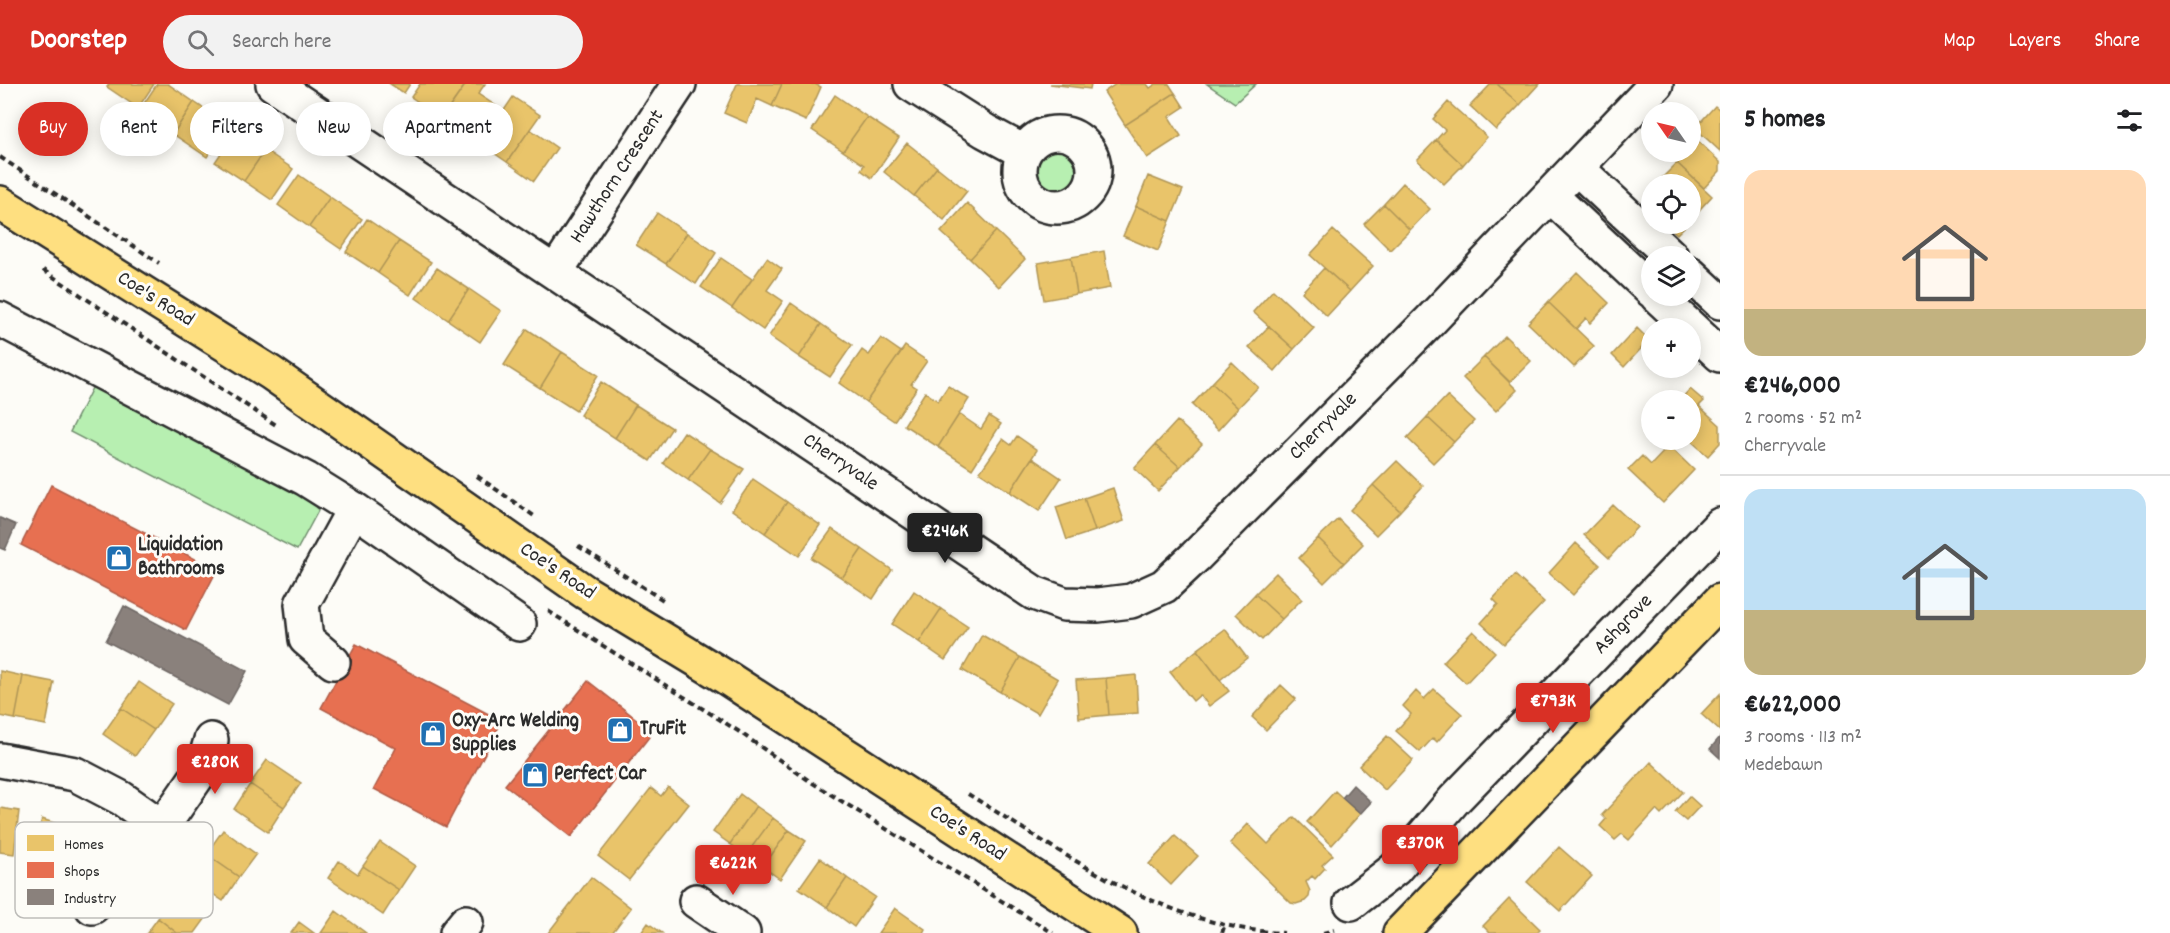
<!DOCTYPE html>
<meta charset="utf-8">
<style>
:root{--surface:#fff;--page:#f2f2f2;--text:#202124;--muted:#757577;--line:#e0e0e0;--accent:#d93025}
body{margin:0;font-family:Dekko,sans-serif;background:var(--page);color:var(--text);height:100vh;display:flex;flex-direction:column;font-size:22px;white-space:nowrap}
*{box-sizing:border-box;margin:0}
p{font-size:20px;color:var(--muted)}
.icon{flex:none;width:33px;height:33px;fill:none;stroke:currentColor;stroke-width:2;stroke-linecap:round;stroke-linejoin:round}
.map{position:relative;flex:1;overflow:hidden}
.details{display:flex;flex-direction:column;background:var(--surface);width:450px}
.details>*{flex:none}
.hud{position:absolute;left:18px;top:18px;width:570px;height:54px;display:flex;gap:12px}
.needle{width:39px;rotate:304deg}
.controls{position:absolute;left:1641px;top:18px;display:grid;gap:12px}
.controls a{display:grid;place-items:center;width:60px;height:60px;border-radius:50%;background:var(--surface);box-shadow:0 3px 15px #0003;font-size:30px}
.price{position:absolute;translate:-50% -51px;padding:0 14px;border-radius:6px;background:var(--accent);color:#fff;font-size:20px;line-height:39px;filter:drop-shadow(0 2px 3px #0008)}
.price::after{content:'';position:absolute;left:50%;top:36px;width:18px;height:14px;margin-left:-9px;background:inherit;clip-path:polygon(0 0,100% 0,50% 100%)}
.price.current{background:#222;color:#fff}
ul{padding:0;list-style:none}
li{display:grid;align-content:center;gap:12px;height:318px;padding:0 24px}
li+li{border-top:2px solid var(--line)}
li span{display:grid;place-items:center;height:186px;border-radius:18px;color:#555}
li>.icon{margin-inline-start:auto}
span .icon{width:108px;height:108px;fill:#fffc;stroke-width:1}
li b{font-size:26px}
h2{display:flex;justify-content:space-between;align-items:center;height:72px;padding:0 24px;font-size:26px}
.tag{padding:0 21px;border-radius:27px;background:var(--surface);box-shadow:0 3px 15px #0003;font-size:21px;line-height:54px}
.tag.current{background:var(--accent);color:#fff}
header{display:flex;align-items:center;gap:36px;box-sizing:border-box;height:84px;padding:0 30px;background:var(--accent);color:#fff}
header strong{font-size:28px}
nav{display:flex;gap:33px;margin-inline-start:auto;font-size:21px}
.search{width:420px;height:54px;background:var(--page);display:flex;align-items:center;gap:15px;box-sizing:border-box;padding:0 21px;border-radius:33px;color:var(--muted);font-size:22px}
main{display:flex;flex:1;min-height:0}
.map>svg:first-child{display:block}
.green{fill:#b7efb1;stroke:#718d6e;stroke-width:1.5}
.homes{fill:#e9c46a;stroke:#b09657;stroke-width:1.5}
.shops{fill:#e76f51;stroke:#af5b46;stroke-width:1.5}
.industry{fill:#8a817c;stroke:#6e6764;stroke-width:1.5}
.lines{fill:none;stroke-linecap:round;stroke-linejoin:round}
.minor-casing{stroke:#2b2b2b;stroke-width:38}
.major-casing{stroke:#2b2b2b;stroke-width:38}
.path{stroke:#2b2b2b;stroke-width:4;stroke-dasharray:6 4.5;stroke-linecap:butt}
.minor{stroke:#fdfcf7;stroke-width:33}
.major{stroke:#fedf80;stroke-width:33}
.labels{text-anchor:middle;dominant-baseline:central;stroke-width:6;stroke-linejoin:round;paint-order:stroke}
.street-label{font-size:21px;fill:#2b2b2b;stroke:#fdfcf7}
.poi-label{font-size:21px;font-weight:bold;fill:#2b2b2b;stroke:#fdfcf7;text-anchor:start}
.key{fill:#fdfcf7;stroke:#bebdba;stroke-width:1.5}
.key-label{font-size:16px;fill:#2b2b2b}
</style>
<header>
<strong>Doorstep</strong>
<div class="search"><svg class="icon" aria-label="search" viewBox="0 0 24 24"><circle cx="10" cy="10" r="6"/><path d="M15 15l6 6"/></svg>Search here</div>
<nav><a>Map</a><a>Layers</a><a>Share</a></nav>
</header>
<main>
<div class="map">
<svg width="1720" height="849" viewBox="0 0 1720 849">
<rect width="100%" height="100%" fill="#fdfcf7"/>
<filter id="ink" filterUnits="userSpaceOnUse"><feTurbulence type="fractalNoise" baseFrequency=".0167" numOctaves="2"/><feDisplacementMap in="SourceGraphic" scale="12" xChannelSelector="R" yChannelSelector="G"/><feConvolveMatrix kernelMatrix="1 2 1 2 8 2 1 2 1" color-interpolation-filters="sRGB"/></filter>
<g filter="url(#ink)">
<!-- green -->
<path class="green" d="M1207,0H1256L1235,19Z
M1036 88a22 22 0 1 1 44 0a22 22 0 1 1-44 0Z
M98,292L315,413L318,427L297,466L70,348Z"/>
<!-- homes -->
<path class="homes" d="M109,0H154L138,24L107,3Z
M157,0H168L194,18L173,50L139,27Z
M390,0H410L404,9Z
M420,0H464L465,1L442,34L411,13Z
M485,0L478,10L496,22L473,56L442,34L466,0Z
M737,0H782L772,22L757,15L747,39L724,29Z
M782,0H815L821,3L806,37L772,22Z
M1050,0H1091L1090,5Z
M1116,0H1147L1150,4L1156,0H1169L1175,9L1125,41L1104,8Z
M1491,0H1497L1520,21L1496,46L1470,22Z
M1497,0H1539L1520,21Z
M1175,9L1184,23L1169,33L1181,52L1147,74L1125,41Z
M835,11L867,33L843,67L812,46Z
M513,13L540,31L507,78L481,60Z
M194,18L228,41L207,73L173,50Z
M1448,18L1487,53L1463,81L1436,56L1445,46L1433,35Z
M1715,22L1720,26V67L1695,44Z
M867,33L899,54L872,94L861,86L864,81L843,67Z
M530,45L557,64L534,97L507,78Z
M236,47L265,66L244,97L215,78Z
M1436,56L1463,81L1444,100L1417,76Z
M1698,57L1720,78V87L1704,104L1677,79Z
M907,59L937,83L914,112L884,88Z
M265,66L293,85L272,116L244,97Z
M1677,79L1712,112L1690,136V100H1656Z
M937,83L967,107L944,136L914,112Z
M299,91L330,113L309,143L278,121Z
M1148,92L1183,106L1170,137L1136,122Z
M1403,99L1430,125L1410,146L1384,120Z
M330,113L362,135L341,165L309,143Z
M967,119L996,147L970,175L941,148Z
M1384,120L1410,146L1390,166L1364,140Z
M1136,122L1170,137L1158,167L1123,152Z
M657,129L687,149L666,180L636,161Z
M367,135L399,157L378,189L346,168Z
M1666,140H1687L1677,150Z
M1333,146L1373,182L1350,207L1310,171Z
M996,147L1025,175L999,203L970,175Z
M687,149L716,169L696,200L666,180Z
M399,157L431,178L410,211L378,189Z
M1104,167L1110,204L1077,210L1071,173Z
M1071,173L1077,210L1044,216L1038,179Z
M721,174L752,195L732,224L701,203Z
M767,174L782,185L767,206L783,217L763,246L732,224Z
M437,184L469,205L448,236L416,214Z
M1324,184L1350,207L1327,232L1302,208Z
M1577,188L1609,219L1590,239L1586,234L1576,245L1548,218Z
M469,205L501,227L480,258L448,236Z
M1273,206L1314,244L1294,265L1253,228Z
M1548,218L1594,262L1574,283L1528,239Z
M791,219L821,240L799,273L769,252Z
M821,240L852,261L830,293L799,273Z
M1269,242L1294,265L1275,287L1249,263Z
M1637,244L1649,256L1624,283L1612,271Z
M527,245L562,268L540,304L504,281Z
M1505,252L1531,277L1510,298L1484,273Z
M881,254L901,268L866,318L839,299L862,266L869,271Z
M905,262L927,277L911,300L917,304L894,337L866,318Z
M562,268L598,291L576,327L540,304Z
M1484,273L1517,306L1496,327L1463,294Z
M1232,278L1258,303L1238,324L1212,299Z
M601,298L636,321L615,354L580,331Z
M1212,299L1238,324L1218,346L1192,321Z
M948,302L969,315L938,363L904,341L925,308L938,317Z
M1690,305L1704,317L1699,322L1720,341V359L1708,372L1690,356V316H1680Z
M1447,312L1474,337L1454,358L1427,333Z
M636,321L672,344L650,377L615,354Z
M959,330L981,345L989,332L1001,340L972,385L938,363Z
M1427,333L1454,358L1433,379L1407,354Z
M1177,337L1202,360L1180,383L1155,361Z
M684,348L710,365L688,396L663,379Z
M1017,352L1037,366L1010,408L980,388L1003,355L1011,361Z
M1155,361L1180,383L1158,407L1134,384Z
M1669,362L1694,386L1663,419L1628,386L1642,372L1651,381Z
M710,365L744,385L720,419L688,396Z
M1032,374L1061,394L1039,427L1010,408Z
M1397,377L1423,402L1400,427L1373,401Z
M753,395L787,418L765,449L732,426Z
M1373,401L1400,427L1376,451L1350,426Z
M1113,404L1124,437L1095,447L1084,414Z
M1084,414L1095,447L1067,456L1056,423Z
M787,418L820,441L799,472L765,449Z
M1613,421L1637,443L1609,474L1584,451Z
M1338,435L1363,460L1344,479L1318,454Z
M832,445L862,465L842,494L811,474Z
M1318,454L1344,479L1324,499L1299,474Z
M1576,459L1600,481L1573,511L1549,489Z
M862,465L892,486L873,515L842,494Z
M1276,489L1302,515L1282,535L1255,510Z
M1515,491L1544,518L1504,560L1481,539L1498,520L1493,515Z
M914,507L941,525L919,558L892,540Z
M1255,510L1282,535L1262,556L1236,530Z
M941,525L968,543L945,576L919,558Z
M1225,545L1247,574L1220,596L1197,566Z
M1473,547L1495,568L1466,599L1443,578Z
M982,551L1020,573L1000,608L962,586Z
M1197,566L1229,607L1209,622L1200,611L1193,617L1170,588Z
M1020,573L1058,595L1038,630L1000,608Z
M0,587L23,592L15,635L0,632Z
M1136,591L1138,629L1109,631L1106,594Z
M23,592L54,598L46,641L15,635Z
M1106,594L1109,631L1079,634L1076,596Z
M139,598L172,620L154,646L121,624Z
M1281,601L1296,615L1266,646L1252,633Z
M1434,605L1462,630L1437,658L1433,654L1420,668L1396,647L1411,630L1403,622L1416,607L1424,615Z
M1720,610V647L1701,630Z
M121,624L154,646L135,672L103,650Z
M1387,652L1413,676L1385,706L1359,682Z
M267,676L301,699L284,723L250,700Z
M1651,678L1683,708L1661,731L1656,726L1629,756L1622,750L1615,756L1600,742L1606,735L1602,731Z
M250,700L284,723L268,748L234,725Z
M668,703L689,720L629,796L598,772L651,704L661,712Z
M1335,707L1360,730L1332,761L1307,738Z
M740,710L756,722L730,760L713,748Z
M1689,712L1700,722L1686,737L1675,728Z
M756,722L773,734L746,771L730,760Z
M0,724L19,727L14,770L0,768Z
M1294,733L1333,771L1322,781L1325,784L1315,795L1312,792L1306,798L1310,807L1309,813L1305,817L1296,820L1291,819L1230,759L1248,740L1268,760Z
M773,734L789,746L763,783L746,771Z
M42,735L91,751L80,785L31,770Z
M223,746L256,770L239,793L206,770Z
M789,746L806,757L780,795L763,783Z
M1175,752L1198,772L1171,801L1149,780Z
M380,758L415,782L399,806L363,782Z
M1559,763L1592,792L1560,827L1527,798Z
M206,770L239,793L223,817L190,794Z
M820,774L847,794L827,823L799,804Z
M339,777L358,790L363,782L399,806L383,831L328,794Z
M591,793L631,824L612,849H548Z
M847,794L875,813L854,843L827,823Z
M175,811L206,834L195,849H177L158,834Z
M1509,815L1540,845L1536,849H1490L1483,842Z
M895,824L925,845L923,849H878Z
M336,827L366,849H321Z
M158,834L177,849H147Z
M299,838L314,849H291Z
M648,839L662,849H641Z"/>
<!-- shops -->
<path class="shops" d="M51,401L217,486L186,546L21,461Z
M356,560L502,637L446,743L374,705L396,664L321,624Z
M588,597L653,648L571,753L505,701Z"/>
<!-- industry -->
<path class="industry" d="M0,434L16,441L5,466L0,464Z
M124,522L247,587L228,621L106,557Z
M1720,653V674L1710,665Z
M1353,701L1371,718L1360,730L1342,714Z"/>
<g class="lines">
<defs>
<path id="minor" d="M273,0L1034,509L1064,520L1098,521L1131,517L1164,502L1195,473L1430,237L1656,0
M911,0L985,47L1024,68
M1020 86a37 37 0 1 1 74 0a37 37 0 1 1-74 0Z
M1577,84L1671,172
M1551,112L1652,207
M556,187L679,0
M1690,190L1720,218
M1657,212L1720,271
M0,235L306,395L354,425L519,540
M333,578L306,555L302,520L354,425
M0,676L75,690L121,714L162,743L122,797L92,823
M162,743L203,684L211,656
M696,817L743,849
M1351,819L1395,785L1454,716L1720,441
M457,849L466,838"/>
<path id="major" d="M0,119L271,289L585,508L727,594L1120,849
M1400,849L1720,517"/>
</defs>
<!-- minor casing -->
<use href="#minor" class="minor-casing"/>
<!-- major casing -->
<use href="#major" class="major-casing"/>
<!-- path -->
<path class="path" d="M0,73L159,179
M43,186L279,343
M477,392L537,434
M578,462L663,516
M548,527L738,647L811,698L1053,849
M968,710C1065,770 1165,844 1284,849
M1222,849L1225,840
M1323,849L1334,846"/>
<!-- minor -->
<use href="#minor" class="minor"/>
<!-- major -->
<use href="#major" class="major"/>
</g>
</g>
<!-- icons -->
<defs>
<symbol id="shop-square" viewBox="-11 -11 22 22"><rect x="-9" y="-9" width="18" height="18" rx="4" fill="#1f6fb2" stroke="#fdfcf7"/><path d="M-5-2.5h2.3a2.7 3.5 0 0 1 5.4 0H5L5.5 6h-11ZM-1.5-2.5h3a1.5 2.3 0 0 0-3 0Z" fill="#fff"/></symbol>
</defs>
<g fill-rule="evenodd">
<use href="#shop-square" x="104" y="459" width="30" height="30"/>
<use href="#shop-square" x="605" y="631" width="30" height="30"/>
<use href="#shop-square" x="418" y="635" width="30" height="30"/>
<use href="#shop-square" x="520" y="676" width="30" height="30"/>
</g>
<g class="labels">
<!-- street labels -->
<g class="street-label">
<text transform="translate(618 93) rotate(-57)">Hawthorn Crescent</text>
<text transform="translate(155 216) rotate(32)">Coe's Road</text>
<text transform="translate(1324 343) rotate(-45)">Cherryvale</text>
<text transform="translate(840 379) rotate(34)">Cherryvale</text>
<text transform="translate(557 488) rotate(34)">Coe's Road</text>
<text transform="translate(1624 541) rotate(-46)">Ashgrove</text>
<text transform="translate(967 750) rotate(33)">Coe's Road</text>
</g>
<!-- poi labels -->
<g class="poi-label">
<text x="138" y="462">Liquidation<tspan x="138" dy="24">Bathrooms</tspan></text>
<text x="452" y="638">Oxy-Arc Welding<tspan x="452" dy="24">Supplies</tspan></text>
<text x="640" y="646">TruFit</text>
<text x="554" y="691">Perfect Car</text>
</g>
</g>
<!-- legend -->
<rect x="15" y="738" width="198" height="96" rx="9" class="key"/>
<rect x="27" y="751" width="27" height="16" fill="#e9c46a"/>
<rect x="27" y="778" width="27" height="16" fill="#e76f51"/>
<rect x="27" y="805" width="27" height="16" fill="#8a817c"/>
<g class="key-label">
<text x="64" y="765">Homes</text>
<text x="64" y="792">Shops</text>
<text x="64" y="819">Industry</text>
</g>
</svg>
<div class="controls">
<a><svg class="needle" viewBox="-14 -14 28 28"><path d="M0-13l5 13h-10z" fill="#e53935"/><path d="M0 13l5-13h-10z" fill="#757577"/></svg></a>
<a><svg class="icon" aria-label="locate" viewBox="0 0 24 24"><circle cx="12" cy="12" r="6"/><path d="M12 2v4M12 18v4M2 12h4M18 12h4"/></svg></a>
<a><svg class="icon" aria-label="layers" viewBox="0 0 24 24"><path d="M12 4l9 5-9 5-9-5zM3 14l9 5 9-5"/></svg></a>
<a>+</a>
<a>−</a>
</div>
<b class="price current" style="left:945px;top:480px">€246K</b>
<b class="price" style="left:1553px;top:650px">€793K</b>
<b class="price" style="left:215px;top:711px">€280K</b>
<b class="price" style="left:1420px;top:792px">€370K</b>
<b class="price" style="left:733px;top:812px">€622K</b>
<div class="hud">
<a class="tag current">Buy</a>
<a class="tag">Rent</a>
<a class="tag">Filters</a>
<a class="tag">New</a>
<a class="tag">Apartment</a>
</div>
</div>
<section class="details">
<h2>5 homes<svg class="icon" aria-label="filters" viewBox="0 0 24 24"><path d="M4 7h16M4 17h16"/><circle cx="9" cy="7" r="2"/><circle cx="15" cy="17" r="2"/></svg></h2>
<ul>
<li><span style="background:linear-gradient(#ffd9b3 75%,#c2b280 0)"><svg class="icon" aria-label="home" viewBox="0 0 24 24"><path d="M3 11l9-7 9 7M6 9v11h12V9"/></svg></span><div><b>€246,000</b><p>2 rooms · 52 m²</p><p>Cherryvale</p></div></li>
<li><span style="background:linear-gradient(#bfe0f5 65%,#c2b280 0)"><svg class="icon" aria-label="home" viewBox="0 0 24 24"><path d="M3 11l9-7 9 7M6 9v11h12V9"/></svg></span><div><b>€622,000</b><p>3 rooms · 113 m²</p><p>Medebawn</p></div></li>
</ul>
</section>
</main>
